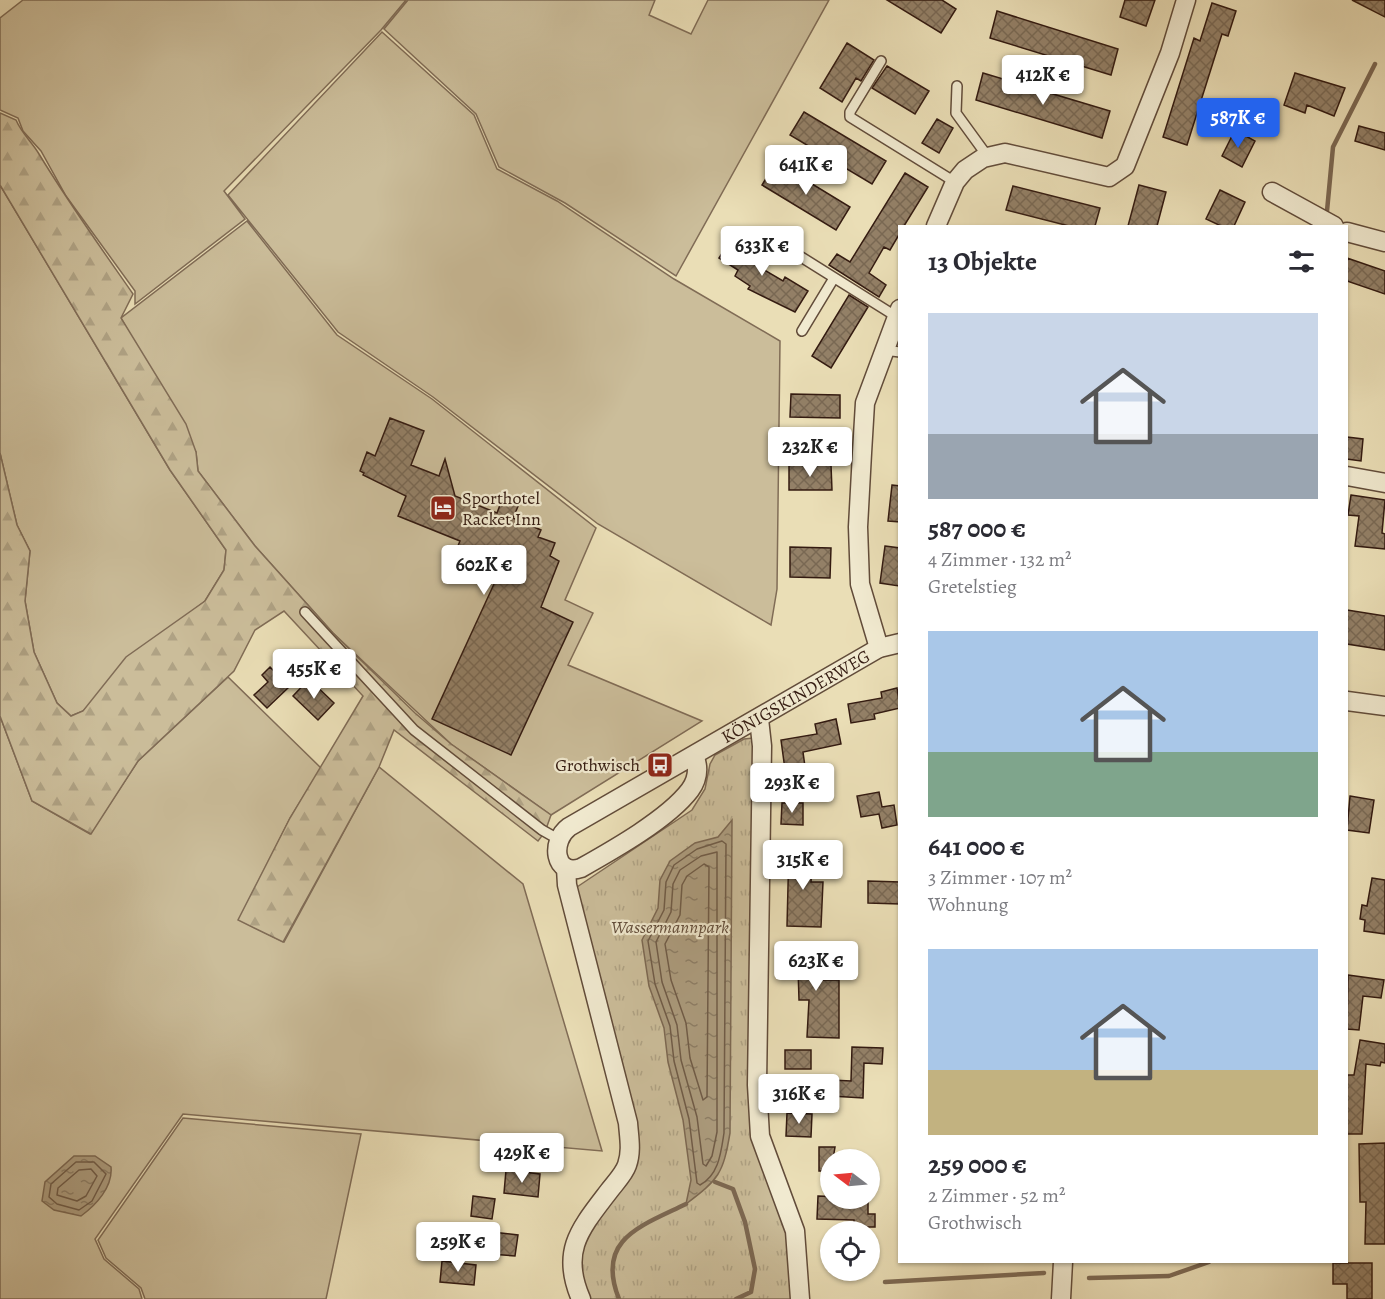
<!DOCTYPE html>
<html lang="de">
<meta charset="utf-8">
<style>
:root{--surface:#fff;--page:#f2f2f3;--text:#2b2b33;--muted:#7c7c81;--accent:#2563eb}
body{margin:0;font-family:Alegreya,serif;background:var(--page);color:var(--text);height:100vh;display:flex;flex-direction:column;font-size:22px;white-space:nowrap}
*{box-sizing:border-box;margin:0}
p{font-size:20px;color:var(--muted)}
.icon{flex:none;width:33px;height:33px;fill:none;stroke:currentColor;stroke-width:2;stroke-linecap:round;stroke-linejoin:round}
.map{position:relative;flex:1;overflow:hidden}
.drawer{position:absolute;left:898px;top:225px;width:450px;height:1038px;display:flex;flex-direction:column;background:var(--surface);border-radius:0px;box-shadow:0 2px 4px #0004}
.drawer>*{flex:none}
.needle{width:39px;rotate:286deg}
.controls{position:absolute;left:820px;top:1149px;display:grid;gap:12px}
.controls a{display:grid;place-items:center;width:60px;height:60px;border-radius:50%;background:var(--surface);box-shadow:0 2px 4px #0004;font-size:30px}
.price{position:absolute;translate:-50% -51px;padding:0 14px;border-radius:6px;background:#fff;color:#222;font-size:20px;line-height:39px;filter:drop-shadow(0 2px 3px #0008)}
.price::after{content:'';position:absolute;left:50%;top:36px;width:18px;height:14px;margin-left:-9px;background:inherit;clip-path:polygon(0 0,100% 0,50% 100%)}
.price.selected{background:var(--accent);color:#fff}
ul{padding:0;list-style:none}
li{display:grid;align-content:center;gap:12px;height:318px;padding:0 30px}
li span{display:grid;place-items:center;height:186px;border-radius:0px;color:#555}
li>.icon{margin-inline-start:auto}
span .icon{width:108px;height:108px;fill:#fffc;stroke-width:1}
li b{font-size:26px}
h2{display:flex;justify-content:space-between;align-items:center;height:72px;padding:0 30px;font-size:26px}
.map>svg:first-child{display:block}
.grass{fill:#cbbd9a;stroke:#806c56;stroke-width:1.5}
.forest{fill:url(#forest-firs);stroke:#806c56;stroke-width:1.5}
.park{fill:url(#park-tufts);stroke:#806c56;stroke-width:1.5}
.water{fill:url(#water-ripples);stroke:#7c6852;stroke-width:1.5}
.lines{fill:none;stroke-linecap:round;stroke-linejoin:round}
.shore{stroke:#705c48;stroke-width:1.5}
.stream{stroke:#7c6852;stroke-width:4.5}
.building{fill:url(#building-cross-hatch);stroke:#341b11;stroke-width:1.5}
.service-casing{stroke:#624c3a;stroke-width:12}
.minor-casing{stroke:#624c3a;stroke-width:21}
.service{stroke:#f1ead0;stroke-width:9}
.minor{stroke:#f1ead0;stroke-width:18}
.labels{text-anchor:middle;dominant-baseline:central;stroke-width:4.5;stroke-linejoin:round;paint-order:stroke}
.poi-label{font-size:18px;fill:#341b11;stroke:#f1ead0;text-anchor:start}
.street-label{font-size:18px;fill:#341b11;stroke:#f1ead0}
.park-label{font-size:18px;font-style:italic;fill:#614c3a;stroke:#f1ead0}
</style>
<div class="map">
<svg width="1385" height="1299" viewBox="0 0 1385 1299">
<defs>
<pattern id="forest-firs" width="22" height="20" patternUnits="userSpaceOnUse" patternTransform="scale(1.5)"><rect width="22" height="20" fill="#cbbd9a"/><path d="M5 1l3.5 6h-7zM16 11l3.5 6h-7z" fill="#afa284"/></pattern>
<pattern id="park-tufts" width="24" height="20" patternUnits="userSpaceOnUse" patternTransform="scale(1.5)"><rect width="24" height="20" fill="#cbbd9a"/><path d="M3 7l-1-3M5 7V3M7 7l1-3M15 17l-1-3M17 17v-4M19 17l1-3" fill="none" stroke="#afa284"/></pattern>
<pattern id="water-ripples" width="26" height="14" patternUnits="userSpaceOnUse" patternTransform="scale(1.5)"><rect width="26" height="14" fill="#ac9c7e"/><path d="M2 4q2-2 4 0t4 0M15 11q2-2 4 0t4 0" fill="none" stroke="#8d7e66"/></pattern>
<pattern id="building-cross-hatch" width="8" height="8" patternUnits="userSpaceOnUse" patternTransform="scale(1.5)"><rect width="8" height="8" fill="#938067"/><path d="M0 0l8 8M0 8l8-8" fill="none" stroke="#796853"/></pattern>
</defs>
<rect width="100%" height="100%" fill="#eadeb6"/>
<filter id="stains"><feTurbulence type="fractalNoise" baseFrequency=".00333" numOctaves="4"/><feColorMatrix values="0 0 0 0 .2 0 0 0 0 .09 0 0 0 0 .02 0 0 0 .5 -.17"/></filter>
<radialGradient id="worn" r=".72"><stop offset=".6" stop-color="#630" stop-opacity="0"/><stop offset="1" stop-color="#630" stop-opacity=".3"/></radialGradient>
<!-- grass -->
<path class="grass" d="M23,0H406L381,30L224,191L245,219L135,304V291L66,196L41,151L23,131L18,118L0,110V18Z
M408,0H655L649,15L691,34L708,0H829L676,276L565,203L499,167L476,114L384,29Z
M382,32L474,115L497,169L557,201L674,279L780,341L777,589L771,625L598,524L433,397L338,332L228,195Z
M0,185L170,470L226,550L224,570L205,601L172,627L83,711L71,716L57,703L34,652L25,601L30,551L17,525L0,453Z
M247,221L337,335L432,399L596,528L565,600L593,613L568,665L702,721L551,815L451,744L333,633L255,546L198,471L196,452L121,318Z
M228,677L321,768L290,818L239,920L284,942L379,767L523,884L602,1151L183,1114L95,1239L104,1259L139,1289L142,1299H0V716L32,801L90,834L138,761Z
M183,1118L361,1134L326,1299H145L141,1288L106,1258L98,1240Z"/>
<!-- forest -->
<path class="forest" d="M0,113L16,120C22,134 32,142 39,154C68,202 101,248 133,294L121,318L186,424L196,452L198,471L255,546L333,633L415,713L451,744L551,815L545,832L538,841L394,730L379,767L283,942L238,920L290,818L363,696L284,611L255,630L234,671L138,761L91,834L32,801L0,716V453L17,525L30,551L25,601L34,652L57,703L71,716L83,711L126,657L205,601L224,570L226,550L170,470L0,185Z"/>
<!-- park -->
<path class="park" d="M753,738L756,1134L788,1233L793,1299H588L579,1260L583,1234L628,1164L574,889L692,810L705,789L710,764L715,755L744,739Z"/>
<!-- water -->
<path class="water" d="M732,820L730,1133C723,1174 719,1179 686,1204L691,1180L683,1120L668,1062L664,1028L649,986L642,940L658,908L660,880L670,861L695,843L718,837Z
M74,1156H95L111,1167C113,1187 96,1205 81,1216L54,1210L42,1201L45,1182Z"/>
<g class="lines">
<!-- shore -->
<path class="shore" d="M722,841L726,844L724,1133C721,1152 719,1175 700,1185L697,1183L689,1119L674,1061L670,1026L655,984L648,941L664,910L666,882L674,865L697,849Z
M717,852V1132L712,1156L706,1166L703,1164L697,1117L681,1060L677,1025L662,982L656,942L671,912L673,884L680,870L701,856Z
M704,864L709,867L707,1097L703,1100L690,1058L686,1023L671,980L665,944L680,915L682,885L687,876Z
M76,1162H94L106,1174L92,1201L79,1210L57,1204L49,1197L51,1184Z
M91,1169L97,1176L86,1196L77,1201L57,1195L58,1188L79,1170Z"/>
<!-- stream -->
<path class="stream" d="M1327,211L1333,147L1375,64
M715,1182L733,1189L745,1222L755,1269L751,1292L736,1299
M1089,1278L1169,1276L1209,1262
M885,1282L1044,1273
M619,1299C595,1239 641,1226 686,1204"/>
</g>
<!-- building -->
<path class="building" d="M887,0H942L956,9L941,33Z
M1125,0H1155L1146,26L1120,17Z
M1352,0H1385V17Z
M1212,3L1236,11L1228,36L1222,34L1187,145L1163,137L1194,38L1200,41Z
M997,11L1118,49L1111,75L990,38Z
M847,43L874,60L861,81L856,78L842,102L820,88Z
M887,66L929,91L915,114L872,88Z
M983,73L1110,111L1102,138L976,100Z
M1295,73L1345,88L1334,116L1307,105L1305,113L1284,105Z
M804,112L886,161L872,184L790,135Z
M937,119L953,128L939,153L922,143Z
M1359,126L1385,133V150L1355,141Z
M1235,130L1255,141L1242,167L1222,156Z
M776,162L850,207L836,230L762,185Z
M905,173L928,187L904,226H900V233L890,250L884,247L869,273L886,285L879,297L829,265L837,254L850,262Z
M1139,185L1166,192L1157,226H1128Z
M1013,186L1100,208L1095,226H1069L1006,210Z
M1220,190L1245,202L1234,226H1221L1206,219Z
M733,236L752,248L746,259L783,281L785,277L808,291L795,312L748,289L750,286L735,276L738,270L719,258Z
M1347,258L1385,271V294L1347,281Z
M849,295L868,307L831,368L812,356Z
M791,394L840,395V418L790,417Z
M390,418L424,431L411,465L439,476L445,459L455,496L497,513L503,497L519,504L513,518L541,530L538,537L555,543L550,556L559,561L541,607L573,622L511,755L432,719L500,571L455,553L460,541L398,516L406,496L363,475L364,473L360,471L367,452L375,456Z
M1347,437L1363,439L1361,461L1347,459Z
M789,465H831L832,490H789Z
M892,485L900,486V522L888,521Z
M1351,495L1385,500L1382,533L1385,534V549L1355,546L1359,516L1348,515Z
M885,546L900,548L899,586L880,583Z
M790,547L831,548L830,578L790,577Z
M1347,610L1385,616V650L1347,644Z
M270,667L289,687L267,708L254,695L268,682L262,675Z
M309,679L334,703L318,720L293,696Z
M897,688L900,708L874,714L875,719L851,723L848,704L882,698L881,692Z
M836,719L841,744L803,752L806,774L786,777L781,740L817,734L815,724Z
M879,792L882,807L894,805L897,825L882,828L879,814L861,817L857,796Z
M1350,796L1374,800L1369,833L1347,830Z
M782,803H803V825L781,824Z
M789,847L813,849L811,882H823L821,927L787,926Z
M1372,878L1385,880V934L1364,931L1365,920L1360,919L1362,905L1367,906Z
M868,881L900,882V904L868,903Z
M788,946L824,949L821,980H839V1038L807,1037L809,1000H799L798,968L785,967Z
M1348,975L1384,980L1381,998L1363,996L1359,1030L1347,1029Z
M1360,1040L1385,1044V1063L1381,1062L1380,1066L1366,1064L1362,1134H1347V1075H1354Z
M852,1047L883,1048L882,1064L864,1063L863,1098L831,1096L832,1080L851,1081Z
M785,1050H811V1069H785Z
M787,1113L812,1114L811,1137L786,1136Z
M1385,1143V1244H1365L1366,1202H1360L1359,1144Z
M819,1147H835L831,1171H819Z
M506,1170L540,1174L538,1197L504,1193Z
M473,1196L495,1199L492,1219L471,1216Z
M818,1196L868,1198V1214H875V1227H854V1220L817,1219Z
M492,1232L518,1235L515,1256L490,1254Z
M442,1261L476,1265L474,1285L440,1282Z
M1333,1263H1372V1299H1347V1284H1333Z"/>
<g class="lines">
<defs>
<path id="service" d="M881,61L850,112V117L955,182
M957,86L956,113L988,157
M782,245L897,317
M802,331L834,278
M884,350L900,352
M305,612L414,730L542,830L558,839"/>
<g id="minor">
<path d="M1272,192L1334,226"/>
<path d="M936,226L955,182L965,170L983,158L1005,153L1109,177L1125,166L1170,53L1186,0"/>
<path d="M1347,232L1385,242"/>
<path d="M1347,476L1385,483"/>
<path d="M879,648L860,584L858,527L862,453L865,403L900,309"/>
<path d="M1347,701L1385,706"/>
<path d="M759,719L762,746L757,1085L760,1136L795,1231L800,1299"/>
<path id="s1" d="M694,755C699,767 698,779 690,790C668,819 613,850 581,868C554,877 550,841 569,827C673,767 777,708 879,648L900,643"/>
<path d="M566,868L567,885L628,1123C629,1137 632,1151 627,1165C624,1174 615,1183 609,1191C580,1229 560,1251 581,1299"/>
<path d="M1061,1299L1063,1262"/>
</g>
</defs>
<!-- service casing -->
<use href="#service" class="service-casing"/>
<!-- minor casing -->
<use href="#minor" class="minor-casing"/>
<!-- service -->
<use href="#service" class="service"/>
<!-- minor -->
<use href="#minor" class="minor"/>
</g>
<!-- icons -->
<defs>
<symbol id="hotel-square" viewBox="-11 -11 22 22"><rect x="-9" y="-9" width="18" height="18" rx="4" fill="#8f2418" stroke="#f1ead0"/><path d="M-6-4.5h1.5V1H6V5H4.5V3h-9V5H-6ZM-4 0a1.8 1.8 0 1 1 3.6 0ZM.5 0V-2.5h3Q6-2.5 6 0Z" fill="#fff"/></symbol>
<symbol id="bus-square" viewBox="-11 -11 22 22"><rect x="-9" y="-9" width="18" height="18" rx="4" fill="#8f2418" stroke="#f1ead0"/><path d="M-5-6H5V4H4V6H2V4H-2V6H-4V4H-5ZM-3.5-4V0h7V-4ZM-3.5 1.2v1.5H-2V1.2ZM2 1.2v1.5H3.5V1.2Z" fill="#fff"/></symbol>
</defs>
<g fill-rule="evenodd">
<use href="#hotel-square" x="428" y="493" width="30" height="30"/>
<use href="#bus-square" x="645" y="750" width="30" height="30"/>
</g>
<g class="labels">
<!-- poi labels -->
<g class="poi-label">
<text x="462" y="498">Sporthotel<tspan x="462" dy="21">Racket Inn</tspan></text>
<text x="640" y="765" text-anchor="end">Grothwisch</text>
</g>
<!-- street labels -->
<g class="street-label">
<text stroke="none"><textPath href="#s1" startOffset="496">KÖNIGSKINDERWEG</textPath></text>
</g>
<!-- park labels -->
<g class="park-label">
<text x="670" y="927">Wassermannpark</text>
</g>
</g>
<rect width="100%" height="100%" filter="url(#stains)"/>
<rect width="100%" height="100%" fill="url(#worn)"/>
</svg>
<div class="controls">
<a><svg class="needle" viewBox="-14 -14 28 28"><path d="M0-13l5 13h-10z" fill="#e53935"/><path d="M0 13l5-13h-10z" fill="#7c7c81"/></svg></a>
<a><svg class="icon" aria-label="locate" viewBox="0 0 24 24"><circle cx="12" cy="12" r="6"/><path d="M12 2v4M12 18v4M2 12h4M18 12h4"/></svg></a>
</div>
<b class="price" style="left:1043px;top:106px">412K €</b>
<b class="price selected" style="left:1238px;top:149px">587K €</b>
<b class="price" style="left:806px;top:196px">641K €</b>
<b class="price" style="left:762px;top:277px">633K €</b>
<b class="price" style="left:810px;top:478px">232K €</b>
<b class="price" style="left:484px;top:596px">602K €</b>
<b class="price" style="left:314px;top:700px">455K €</b>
<b class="price" style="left:792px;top:814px">293K €</b>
<b class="price" style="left:803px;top:891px">315K €</b>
<b class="price" style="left:816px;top:992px">623K €</b>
<b class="price" style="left:799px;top:1125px">316K €</b>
<b class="price" style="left:522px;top:1184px">429K €</b>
<b class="price" style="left:458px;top:1273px">259K €</b>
<section class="drawer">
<h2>13 Objekte<svg class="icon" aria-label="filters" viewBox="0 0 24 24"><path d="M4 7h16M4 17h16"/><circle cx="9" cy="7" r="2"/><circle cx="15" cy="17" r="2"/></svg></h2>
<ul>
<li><span style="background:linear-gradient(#c9d6e8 65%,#9aa5b1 0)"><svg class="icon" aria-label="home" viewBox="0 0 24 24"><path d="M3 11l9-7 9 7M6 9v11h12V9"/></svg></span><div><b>587 000 €</b><p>4 Zimmer · 132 m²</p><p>Gretelstieg</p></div></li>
<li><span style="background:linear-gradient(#a9c7e8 65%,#7fa58c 0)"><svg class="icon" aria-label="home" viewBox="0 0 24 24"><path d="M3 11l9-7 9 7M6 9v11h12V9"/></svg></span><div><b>641 000 €</b><p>3 Zimmer · 107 m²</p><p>Wohnung</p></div></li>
<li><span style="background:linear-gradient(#a9c7e8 65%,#c2b280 0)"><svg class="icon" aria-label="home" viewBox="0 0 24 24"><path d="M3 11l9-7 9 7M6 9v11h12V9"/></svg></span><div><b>259 000 €</b><p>2 Zimmer · 52 m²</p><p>Grothwisch</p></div></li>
</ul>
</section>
</div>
